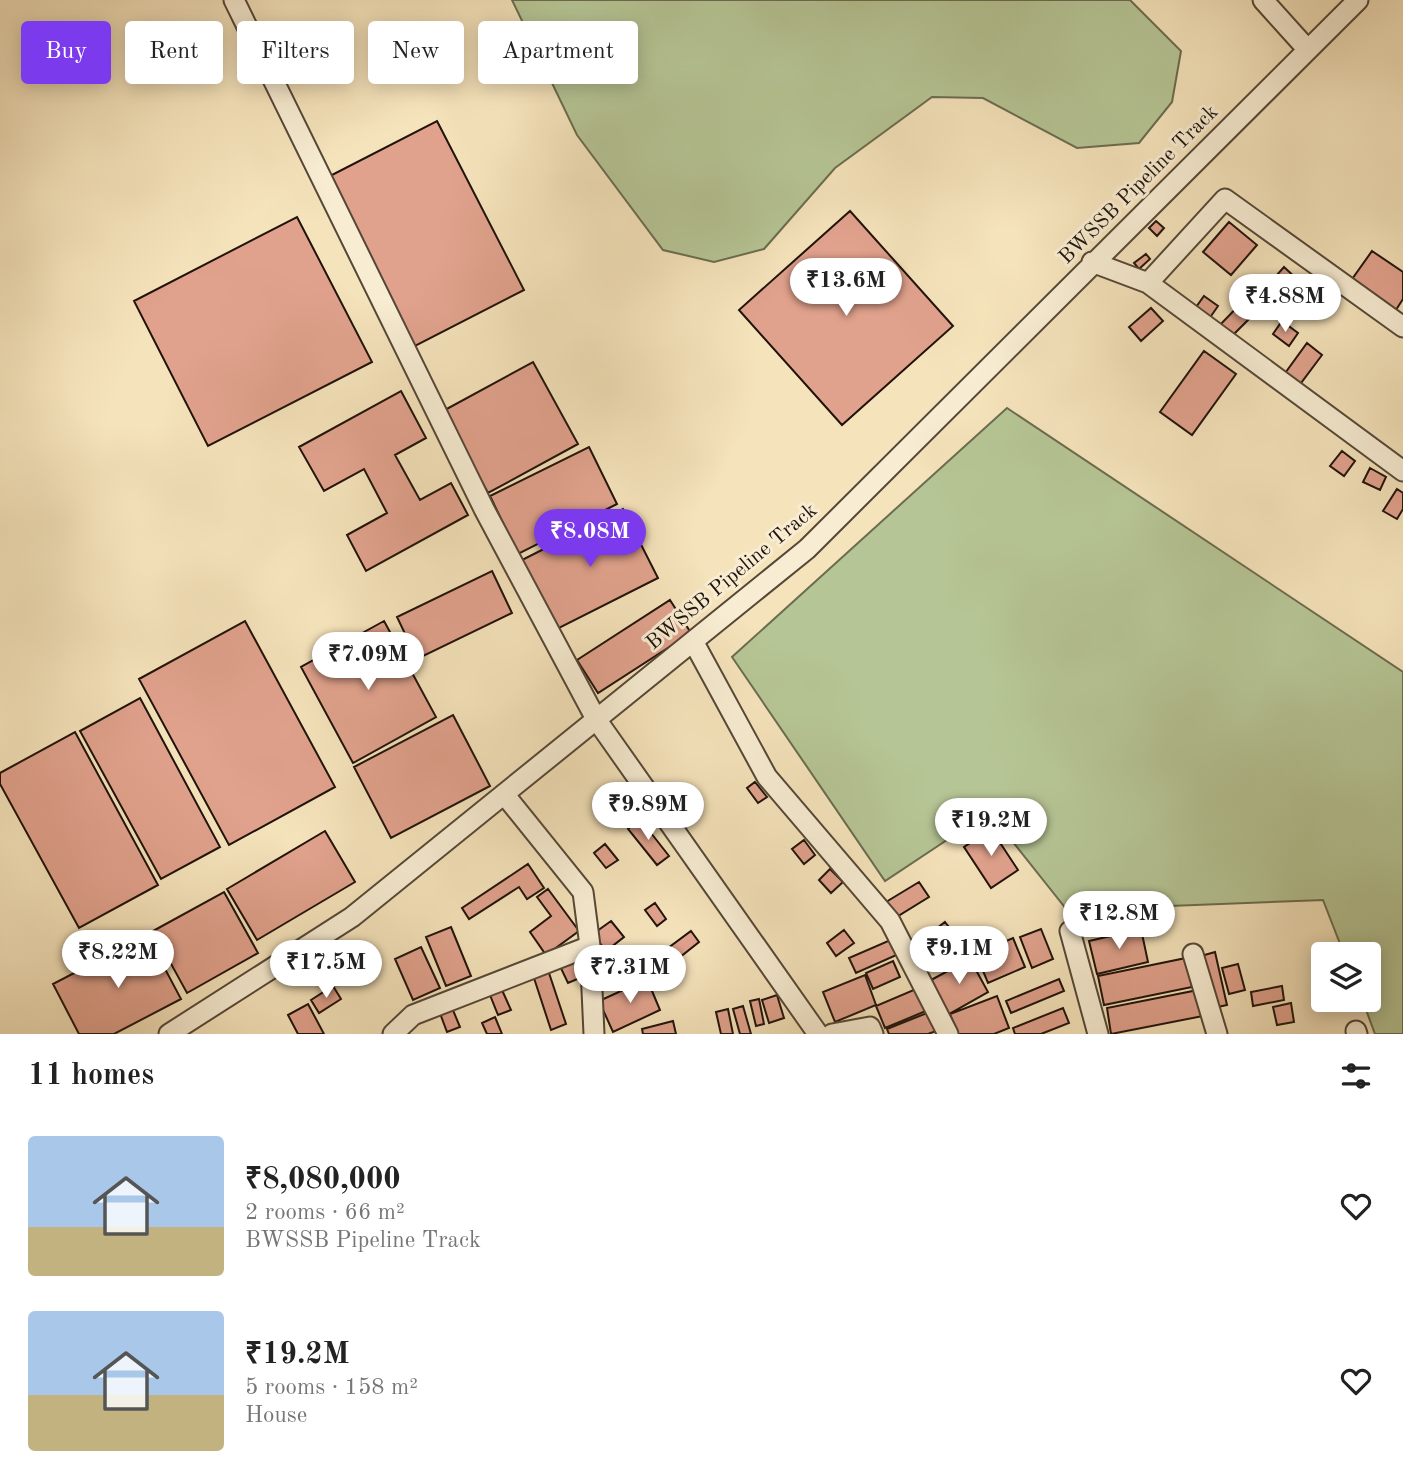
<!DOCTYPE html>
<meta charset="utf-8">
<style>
:root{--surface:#fff;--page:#f6f6f6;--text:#222;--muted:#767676;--accent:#7c3aed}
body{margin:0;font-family:"Old Standard TT",serif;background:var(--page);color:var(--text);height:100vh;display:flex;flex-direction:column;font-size:26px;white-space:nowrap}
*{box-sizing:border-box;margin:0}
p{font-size:23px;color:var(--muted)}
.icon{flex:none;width:38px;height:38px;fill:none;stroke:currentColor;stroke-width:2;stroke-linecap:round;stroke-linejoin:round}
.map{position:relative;height:1034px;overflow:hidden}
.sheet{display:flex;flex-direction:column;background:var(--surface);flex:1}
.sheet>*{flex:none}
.top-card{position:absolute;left:21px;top:21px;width:700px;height:63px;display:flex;gap:14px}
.fabs{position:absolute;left:1311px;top:942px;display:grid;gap:14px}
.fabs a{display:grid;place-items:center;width:70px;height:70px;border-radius:7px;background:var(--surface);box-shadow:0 4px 18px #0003;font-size:35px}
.price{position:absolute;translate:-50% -60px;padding:0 16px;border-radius:24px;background:#fff;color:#222;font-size:23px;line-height:46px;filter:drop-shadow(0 2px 4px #0008)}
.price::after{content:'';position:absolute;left:50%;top:42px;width:21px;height:16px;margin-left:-10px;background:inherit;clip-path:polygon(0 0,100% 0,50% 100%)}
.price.on{background:var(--accent);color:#fff}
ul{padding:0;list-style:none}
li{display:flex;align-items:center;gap:21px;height:175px;padding:0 28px}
li span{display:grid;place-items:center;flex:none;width:196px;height:140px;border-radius:7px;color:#555}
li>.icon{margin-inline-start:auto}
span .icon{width:84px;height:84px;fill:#fffc;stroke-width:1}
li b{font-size:30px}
h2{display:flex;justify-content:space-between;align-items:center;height:84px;padding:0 28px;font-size:30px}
.chip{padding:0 24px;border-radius:7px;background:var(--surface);box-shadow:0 4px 18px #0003;font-size:24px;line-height:63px}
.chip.on{background:var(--accent);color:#fff}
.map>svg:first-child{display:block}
.green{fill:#b6c595;stroke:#6b6c50;stroke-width:2}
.building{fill:#e1a28d;stroke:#20130b;stroke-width:2}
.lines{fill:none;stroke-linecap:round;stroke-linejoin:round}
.minor-casing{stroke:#554737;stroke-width:23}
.minor{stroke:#f8edd3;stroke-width:19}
.labels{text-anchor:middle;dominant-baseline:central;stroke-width:6;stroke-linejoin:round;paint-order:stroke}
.street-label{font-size:21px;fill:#20130b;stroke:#f8edd3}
</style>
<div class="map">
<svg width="1403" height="1034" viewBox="0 0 1403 1034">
<rect width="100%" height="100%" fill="#f5e3bb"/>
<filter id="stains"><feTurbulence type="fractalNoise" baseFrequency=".00286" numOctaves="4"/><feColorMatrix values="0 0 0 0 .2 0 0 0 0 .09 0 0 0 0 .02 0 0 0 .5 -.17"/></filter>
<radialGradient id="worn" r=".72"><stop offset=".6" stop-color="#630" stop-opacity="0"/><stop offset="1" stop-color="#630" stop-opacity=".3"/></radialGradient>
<!-- green -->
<path class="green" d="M512,0H1130L1181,51L1172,102L1139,143L1077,148L983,98L932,97L835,168L764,249L714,262L663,250L577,135Z
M1007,408L1403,672V1034H1375L1362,999H1368V954H1344L1323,900L1067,910L989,812L885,881L732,657Z"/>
<!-- building -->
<path class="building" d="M437,121L524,290L415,346L328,177Z
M850,211L953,326L842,425L739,310Z
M297,217L372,362L208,446L134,301Z
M1156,221L1164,228L1157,236L1149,228Z
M1229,222L1257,245L1231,275L1203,252Z
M1372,251L1403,272V299L1394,313L1350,282Z
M1146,254L1150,259L1139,269L1134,263Z
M1284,267L1299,281L1282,298L1268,285Z
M1204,296L1218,306L1209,319L1194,310Z
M1248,296L1260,308L1230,338L1218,327Z
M1151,308L1163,321L1141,341L1129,327Z
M1282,321L1298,333L1289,346L1273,334Z
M1307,343L1322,355L1298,387L1283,376Z
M1204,351L1236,374L1192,435L1160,412Z
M533,362L578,444L488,493L443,411Z
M401,391L426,438L395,455L420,500L451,483L468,515L366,571L347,535L387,513L364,469L324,491L299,447Z
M589,447L617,504L518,554L490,496Z
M1342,451L1355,461L1344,476L1330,466Z
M1370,468L1386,477L1380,490L1363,482Z
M1397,489L1403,493V509L1397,519L1383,511Z
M623,509L658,578L557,629L522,560Z
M492,571L512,613L417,659L397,617Z
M670,600L691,633L598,693L577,660Z
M245,621L335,787L229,845L139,679Z
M384,621L436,717L353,763L301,667Z
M140,698L220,847L161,879L80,731Z
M453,715L490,786L391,838L354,767Z
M75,732L158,885L79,928L0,784V773Z
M755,782L767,797L758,803L747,788Z
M640,819L669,856L657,865L628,829Z
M991,829L1018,870L991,888L964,847Z
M325,831L355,882L257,940L227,889Z
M804,840L815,855L804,864L792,849Z
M605,844L618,860L606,868L594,853Z
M528,864L544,888L527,899L519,887L469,919L462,908Z
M830,869L843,882L831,893L819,880Z
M919,882L929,897L890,921L881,905Z
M548,889L579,931L546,955L530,932L551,916L537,897Z
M224,892L258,953L187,993L153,931Z
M655,903L666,919L657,926L645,910Z
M611,921L624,937L606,951L593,934Z
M945,922L956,936L947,943L936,929Z
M451,927L471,976L446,986L426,937Z
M1041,929L1053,959L1032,968L1020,937Z
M1141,929L1148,962L1097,974L1089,941Z
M844,930L854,943L836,956L827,943Z
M691,931L699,942L665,969L656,957Z
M147,935L181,999L114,1034H79L53,984Z
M895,938L901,953L856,973L849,958Z
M1013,938L1025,967L988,983L976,954Z
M421,947L440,988L413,1000L395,959Z
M1215,952L1227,1005L1213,1008L1201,956Z
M578,953L587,975L568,983L558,962Z
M1186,958L1192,987L1104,1005L1098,976Z
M970,959L988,992L949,1014L931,980Z
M893,961L900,977L873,989L866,973Z
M1238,964L1245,990L1229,994L1222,968Z
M547,967L566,1024L551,1030L532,972Z
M865,975L876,1005L835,1022L823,992Z
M647,979L660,1010L613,1032L599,1001Z
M1059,979L1064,991L1011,1013L1006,1001Z
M333,986L341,999L319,1013L311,1000Z
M923,986L933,1008L885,1028L876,1006Z
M1282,986L1284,1000L1253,1006L1251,992Z
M502,990L511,1010L498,1015L490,995Z
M1198,990L1203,1016L1111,1034L1107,1008Z
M777,995L784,1018L769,1023L762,1000Z
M997,996L1009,1028L994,1034H958L950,1014Z
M759,999L764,1024L756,1026L750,1001Z
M450,1003L460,1027L447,1032L438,1008Z
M1291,1003L1294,1022L1277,1025L1273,1007Z
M308,1004L324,1034H298L288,1015Z
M743,1006L751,1034H740L733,1009Z
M1063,1008L1069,1023L1041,1034H1015L1013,1028Z
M728,1009L733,1034H721L716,1012Z
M932,1011L939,1030L928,1034H889L887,1029Z
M495,1017L502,1034H487L482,1023Z
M673,1021L676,1034H643L642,1029Z"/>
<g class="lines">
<defs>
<path id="minor" d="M234,0L484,509L596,719L818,1034
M1263,0L1308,50
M1092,262L1148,283L1403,471
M1148,283L1225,199L1403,327
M693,641L767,777L890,921L948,1034
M504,794L583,892L590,946L594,1034
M1070,931L1098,1034
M1193,954L1217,1034
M1356,1031L1357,1034
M169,1034L352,917L807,549L1358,0
M393,1034L413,1015L590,946
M832,1034L870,1027L873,1034"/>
</defs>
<!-- minor casing -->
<use href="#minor" class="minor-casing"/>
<!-- minor -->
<use href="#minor" class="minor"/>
</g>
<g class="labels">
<!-- street labels -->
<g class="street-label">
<text transform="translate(1139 185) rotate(-45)">BWSSB Pipeline Track</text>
<text transform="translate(732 577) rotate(-40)">BWSSB Pipeline Track</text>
</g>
</g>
<rect width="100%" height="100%" filter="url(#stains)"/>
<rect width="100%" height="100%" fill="url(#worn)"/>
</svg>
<div class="fabs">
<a><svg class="icon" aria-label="layers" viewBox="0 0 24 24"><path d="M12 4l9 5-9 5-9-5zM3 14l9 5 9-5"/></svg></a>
</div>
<b class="price" style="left:846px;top:318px">₹13.6M</b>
<b class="price" style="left:1285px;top:334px">₹4.88M</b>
<b class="price on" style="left:590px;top:569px">₹8.08M</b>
<b class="price" style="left:368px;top:692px">₹7.09M</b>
<b class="price" style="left:648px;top:842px">₹9.89M</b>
<b class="price" style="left:991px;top:858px">₹19.2M</b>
<b class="price" style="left:1119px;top:951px">₹12.8M</b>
<b class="price" style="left:959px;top:986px">₹9.1M</b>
<b class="price" style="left:118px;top:990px">₹8.22M</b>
<b class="price" style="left:326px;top:1000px">₹17.5M</b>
<b class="price" style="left:630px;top:1005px">₹7.31M</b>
<div class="top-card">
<a class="chip on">Buy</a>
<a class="chip">Rent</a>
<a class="chip">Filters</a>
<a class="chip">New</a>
<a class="chip">Apartment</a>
</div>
</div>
<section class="sheet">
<h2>11 homes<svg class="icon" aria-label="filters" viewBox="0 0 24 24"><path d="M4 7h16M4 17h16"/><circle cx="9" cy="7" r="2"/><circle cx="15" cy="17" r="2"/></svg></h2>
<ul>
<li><span style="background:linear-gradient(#a9c7e8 65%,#c2b280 0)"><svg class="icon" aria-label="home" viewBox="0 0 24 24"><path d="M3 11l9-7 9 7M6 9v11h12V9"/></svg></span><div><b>₹8,080,000</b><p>2 rooms · 66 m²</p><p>BWSSB Pipeline Track</p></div><svg class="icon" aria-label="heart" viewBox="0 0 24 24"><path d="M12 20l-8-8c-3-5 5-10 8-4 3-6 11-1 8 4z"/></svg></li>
<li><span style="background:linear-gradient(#a9c7e8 60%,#c2b280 0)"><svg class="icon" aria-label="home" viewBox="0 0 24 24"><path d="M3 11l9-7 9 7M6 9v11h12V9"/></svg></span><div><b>₹19.2M</b><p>5 rooms · 158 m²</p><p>House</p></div><svg class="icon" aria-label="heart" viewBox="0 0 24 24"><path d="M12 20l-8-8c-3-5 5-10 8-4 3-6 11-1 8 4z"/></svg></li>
</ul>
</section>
